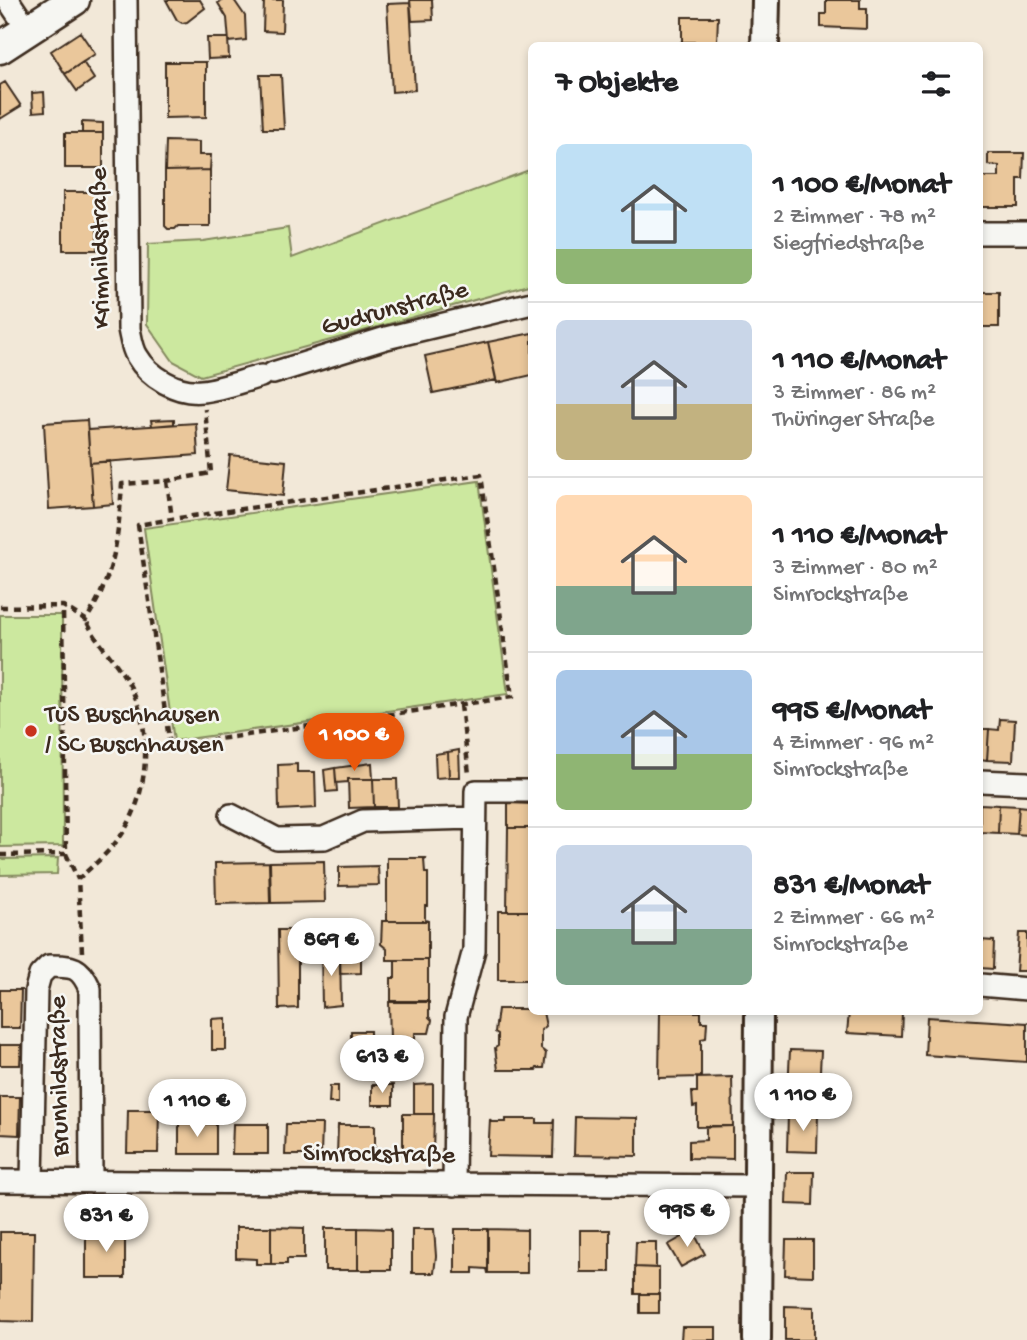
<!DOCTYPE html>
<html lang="de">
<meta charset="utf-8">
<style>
:root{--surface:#fff;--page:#f2f2f2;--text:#202124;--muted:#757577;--line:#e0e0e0;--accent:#ea580c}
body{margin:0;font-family:"Gochi Hand",sans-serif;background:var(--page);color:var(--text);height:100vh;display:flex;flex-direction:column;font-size:26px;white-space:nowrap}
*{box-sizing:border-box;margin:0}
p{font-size:23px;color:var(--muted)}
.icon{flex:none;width:38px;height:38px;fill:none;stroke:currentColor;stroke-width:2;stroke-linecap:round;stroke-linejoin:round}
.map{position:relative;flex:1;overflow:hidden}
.details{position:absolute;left:528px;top:42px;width:455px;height:973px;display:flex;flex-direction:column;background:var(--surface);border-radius:10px;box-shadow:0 4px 10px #0003}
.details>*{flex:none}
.price{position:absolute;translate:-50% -60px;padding:0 16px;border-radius:24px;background:#fff;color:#222;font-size:23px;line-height:46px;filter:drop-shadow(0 2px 4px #0008)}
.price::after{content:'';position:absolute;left:50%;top:42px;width:21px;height:16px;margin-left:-10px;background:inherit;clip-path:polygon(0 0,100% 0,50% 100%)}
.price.current{background:var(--accent);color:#fff}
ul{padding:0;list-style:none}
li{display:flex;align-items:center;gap:21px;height:175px;padding:0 28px}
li+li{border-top:2px solid var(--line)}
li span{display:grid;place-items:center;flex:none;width:196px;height:140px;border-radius:10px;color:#555}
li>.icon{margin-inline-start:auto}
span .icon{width:84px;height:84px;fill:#fffc;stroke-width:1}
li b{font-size:30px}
h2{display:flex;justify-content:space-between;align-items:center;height:84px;padding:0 28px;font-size:30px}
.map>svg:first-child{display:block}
.green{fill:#cce89f;stroke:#84895e;stroke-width:2}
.building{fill:#eac79b;stroke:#3b2a1e;stroke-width:2}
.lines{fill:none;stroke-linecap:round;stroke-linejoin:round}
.minor-casing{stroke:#3b2a1e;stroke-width:26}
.tertiary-casing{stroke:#3b2a1e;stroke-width:32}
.secondary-casing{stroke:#3b2a1e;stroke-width:35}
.path{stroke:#3b2a1e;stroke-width:4.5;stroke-dasharray:7 5;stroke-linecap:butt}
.minor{stroke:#f6f6f2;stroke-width:21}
.tertiary{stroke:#f6f6f2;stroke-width:26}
.secondary{stroke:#f6f6f2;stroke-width:30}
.poi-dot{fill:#c8321e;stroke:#f6f6f2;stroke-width:2.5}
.labels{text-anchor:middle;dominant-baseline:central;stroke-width:5;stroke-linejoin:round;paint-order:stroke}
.street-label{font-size:26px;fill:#3b2a1e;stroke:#f6f6f2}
.poi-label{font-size:26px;fill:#3b2a1e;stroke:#f6f6f2;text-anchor:start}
</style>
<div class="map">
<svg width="1027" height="1340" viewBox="0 0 1027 1340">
<rect width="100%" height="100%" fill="#f2e8d8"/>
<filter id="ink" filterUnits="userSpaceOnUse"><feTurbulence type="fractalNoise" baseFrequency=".0143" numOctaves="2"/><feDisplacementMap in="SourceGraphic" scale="14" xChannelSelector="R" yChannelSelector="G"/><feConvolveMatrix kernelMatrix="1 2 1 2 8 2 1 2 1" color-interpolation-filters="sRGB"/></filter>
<g filter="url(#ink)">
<!-- green -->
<path class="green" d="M532,169V284L201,376L173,361L147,324L148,244L203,241L288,228L292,258Z
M479,481L508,694L174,741L144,528Z
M0,615H62L63,846L0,847Z
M58,858L57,874L0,875V859Z"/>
<!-- building -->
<path class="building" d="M166,0H200L205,8L187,22L182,23L177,20Z
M223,0H234L245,16L246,40L229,42L227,18L218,3Z
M264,0H283L282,32L263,31Z
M410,0H432L433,20L412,21Z
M826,0H860V8H867V29L821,27V14H826Z
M410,3L415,90L392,92L387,4Z
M682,17H718L717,42H682Z
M80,32L95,54L65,74L51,51Z
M207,38H228L229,58L208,59Z
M681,42H717V46H681Z
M83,62L94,79L77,91L65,74Z
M165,62H206V117L165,118Z
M260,75H281L284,129H263Z
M5,82L21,106L0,119V85Z
M44,92L45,111L33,112L32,93Z
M82,122L103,123V133H82Z
M65,133H103V168H65Z
M166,141L199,142V155H211L210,170L165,171Z
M988,153H1024L1023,179H1018V207H982V177H999V166L988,165Z
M210,170V226H178L175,229H168L165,226V171Z
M63,192H103V222H97V250H63Z
M980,292H999V327H980Z
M532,333V375L497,383L488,342Z
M488,342L496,380L433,393L425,356Z
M174,419V424L152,426L151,420Z
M87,420L93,506L49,509L44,423Z
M196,423L198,455L90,463L88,430Z
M230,455L286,461L283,496L226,490Z
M110,461L113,504L93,506L90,463Z
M1000,719L1015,720L1013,761L987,760L989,729L999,730Z
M980,729H989L987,760L980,759Z
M459,750L460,777H449L448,752Z
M448,752L449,777L436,778L435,754Z
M372,763L373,779H348V782L336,783L335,768Z
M297,764V772H315L316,808L279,810L278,765Z
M335,768L337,791L326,792L324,770Z
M348,779H373L374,807L349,808Z
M373,779H397L398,807H374Z
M508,803L532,804V828H508Z
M980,804L999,805L998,833L980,832Z
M999,805L1019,806L1017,834L998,833Z
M1019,806L1027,807V835L1017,834Z
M508,828H532V911H507Z
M387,858H427L424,859L425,873H428V906H425V920L428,921H387Z
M324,861L325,902L271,903L270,862Z
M269,862L270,903L216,904L215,863Z
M378,866L379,885L339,886V867Z
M498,911H532V980H498Z
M382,921H428V960H387V949L381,944Z
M361,926V973L340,974V927Z
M278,930H298V1008L279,1009Z
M1019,933H1027V971H1016Z
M980,940L994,941L993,969L980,968Z
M321,949H340L341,1005L322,1007Z
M395,960H428V1001H391V978H395Z
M0,990H21L20,1028H0Z
M389,1002H429V1017L432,1020L429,1033H415V1039H390Z
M498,1009H532V1012H543L546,1026L541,1030V1049L546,1053L544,1068H537L536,1070H498L495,1048L498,1046V1034L495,1032Z
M660,1012H701V1022H707L706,1038L701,1039V1077L659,1078Z
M849,1012H902L901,1036L847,1033Z
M927,1017L1027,1023V1062L925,1055Z
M226,1018V1050H212V1019Z
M351,1031H370V1042H351Z
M0,1045H21L20,1065H0Z
M790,1050L821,1051L819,1091L788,1090Z
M732,1077L733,1126L697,1127V1106L693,1107L692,1092H697V1078Z
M433,1084V1114H414V1085Z
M372,1085H393V1105H372Z
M330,1086H338V1103H329Z
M0,1097H20L19,1135L0,1134Z
M128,1110H159L158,1153H127Z
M403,1114H434L433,1156L403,1155Z
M788,1114H818L817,1152L787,1151Z
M575,1117L637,1118V1156L574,1155Z
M490,1119L491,1122H506V1119H537V1123H553L554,1119L553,1157L488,1156Z
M179,1123L216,1124V1154H179Z
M233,1124H268V1154H232Z
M286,1124H322L321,1155H285Z
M338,1125H375V1155H337Z
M706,1126H733V1159L689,1158V1141L706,1140Z
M787,1172H814L813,1205L786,1204Z
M236,1227H271V1264H256V1259L236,1258Z
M271,1227L304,1228V1259H287V1264H271Z
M325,1228H358V1270H325Z
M358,1228L391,1229V1270H358Z
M412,1229H434L436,1256L434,1273H412Z
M455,1229H488V1273L487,1269L473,1268V1273H455Z
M488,1229L527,1230V1273H488Z
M86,1230H125V1278H86Z
M580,1230H610V1272H580Z
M693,1231L705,1254L681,1267L668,1245Z
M0,1232H34L33,1322L0,1321Z
M786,1240H813V1276L785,1275Z
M636,1242H656V1268L635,1267Z
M635,1267L659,1268V1294H635Z
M640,1294H659V1313H640Z
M785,1306L814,1307V1340H785Z
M682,1327H716V1340H681Z"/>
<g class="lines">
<defs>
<path id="minor" d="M8,0L28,30
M126,0L129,329C131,338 132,348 137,356C149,377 178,394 202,391C222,389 242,381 261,376
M980,233H1027
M273,373L386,338L532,303
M980,781L1027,783
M231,815L277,839L324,838L363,821L475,818
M980,985L1027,989
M0,1181L758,1186
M32,1181L36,990L40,975L49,966C73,966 80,966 90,989L91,1182
M454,1185L456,1017L474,950L476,791H532"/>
<path id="tertiary" d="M765,46L766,0
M757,1340L759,1012"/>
<path id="secondary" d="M0,48L74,0"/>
</defs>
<!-- minor casing -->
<use href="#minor" class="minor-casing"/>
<!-- tertiary casing -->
<use href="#tertiary" class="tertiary-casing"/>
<!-- secondary casing -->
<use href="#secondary" class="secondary-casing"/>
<!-- path -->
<path class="path" d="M167,481L172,519L138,525L170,746L512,697L481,475L172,519
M0,607L63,606L86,620C116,572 118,538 122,484L167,481L211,473L205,409
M461,705L469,774
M66,854L78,879
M0,855L66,854L63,607
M82,952L78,879C93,866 108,853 120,837C148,798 153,736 133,692C121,665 98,646 86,620"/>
<!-- minor -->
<use href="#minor" class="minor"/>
<!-- tertiary -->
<use href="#tertiary" class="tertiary"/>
<!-- secondary -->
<use href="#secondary" class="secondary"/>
</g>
</g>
<!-- markers -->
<circle class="poi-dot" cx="31" cy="731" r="7"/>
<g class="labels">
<!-- street labels -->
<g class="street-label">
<text transform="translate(102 248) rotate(-91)">Krimhildstraße</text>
<text transform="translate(395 310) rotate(-15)">Gudrunstraße</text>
<text transform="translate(61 1076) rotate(-91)">Brunhildstraße</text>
<text transform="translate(379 1156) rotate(1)">Simrockstraße</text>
</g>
<!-- poi labels -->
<g class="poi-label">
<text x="45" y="716">TuS Buschhausen<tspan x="45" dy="30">/ SC Buschhausen</tspan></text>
</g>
</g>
</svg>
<b class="price current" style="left:354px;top:773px">1 100 €</b>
<b class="price" style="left:331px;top:978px">869 €</b>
<b class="price" style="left:382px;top:1095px">613 €</b>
<b class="price" style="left:803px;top:1133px">1 110 €</b>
<b class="price" style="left:197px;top:1139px">1 110 €</b>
<b class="price" style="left:687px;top:1249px">995 €</b>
<b class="price" style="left:106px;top:1254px">831 €</b>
<section class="details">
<h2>7 Objekte<svg class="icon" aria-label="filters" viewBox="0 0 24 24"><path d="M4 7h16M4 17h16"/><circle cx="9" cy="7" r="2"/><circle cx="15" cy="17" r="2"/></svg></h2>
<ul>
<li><span style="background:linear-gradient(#bfe0f5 75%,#8fb573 0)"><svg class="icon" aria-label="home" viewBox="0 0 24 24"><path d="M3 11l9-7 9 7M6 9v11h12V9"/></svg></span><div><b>1 100 €/Monat</b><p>2 Zimmer · 78 m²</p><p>Siegfriedstraße</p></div></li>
<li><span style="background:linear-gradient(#c9d6e8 60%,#c2b280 0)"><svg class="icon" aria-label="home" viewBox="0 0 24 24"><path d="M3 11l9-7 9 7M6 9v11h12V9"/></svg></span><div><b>1 110 €/Monat</b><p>3 Zimmer · 86 m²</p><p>Thüringer Straße</p></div></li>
<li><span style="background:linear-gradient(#ffd9b3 65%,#7fa58c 0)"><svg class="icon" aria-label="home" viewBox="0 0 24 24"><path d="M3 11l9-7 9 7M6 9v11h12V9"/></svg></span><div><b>1 110 €/Monat</b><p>3 Zimmer · 80 m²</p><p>Simrockstraße</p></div></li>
<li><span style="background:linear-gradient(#a9c7e8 60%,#8fb573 0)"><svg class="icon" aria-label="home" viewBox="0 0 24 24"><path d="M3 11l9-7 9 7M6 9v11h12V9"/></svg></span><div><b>995 €/Monat</b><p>4 Zimmer · 96 m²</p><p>Simrockstraße</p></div></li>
<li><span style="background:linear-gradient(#c9d6e8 60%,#7fa58c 0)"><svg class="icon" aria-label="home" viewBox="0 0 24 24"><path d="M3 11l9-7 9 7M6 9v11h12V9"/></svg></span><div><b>831 €/Monat</b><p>2 Zimmer · 66 m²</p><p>Simrockstraße</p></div></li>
</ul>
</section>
</div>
